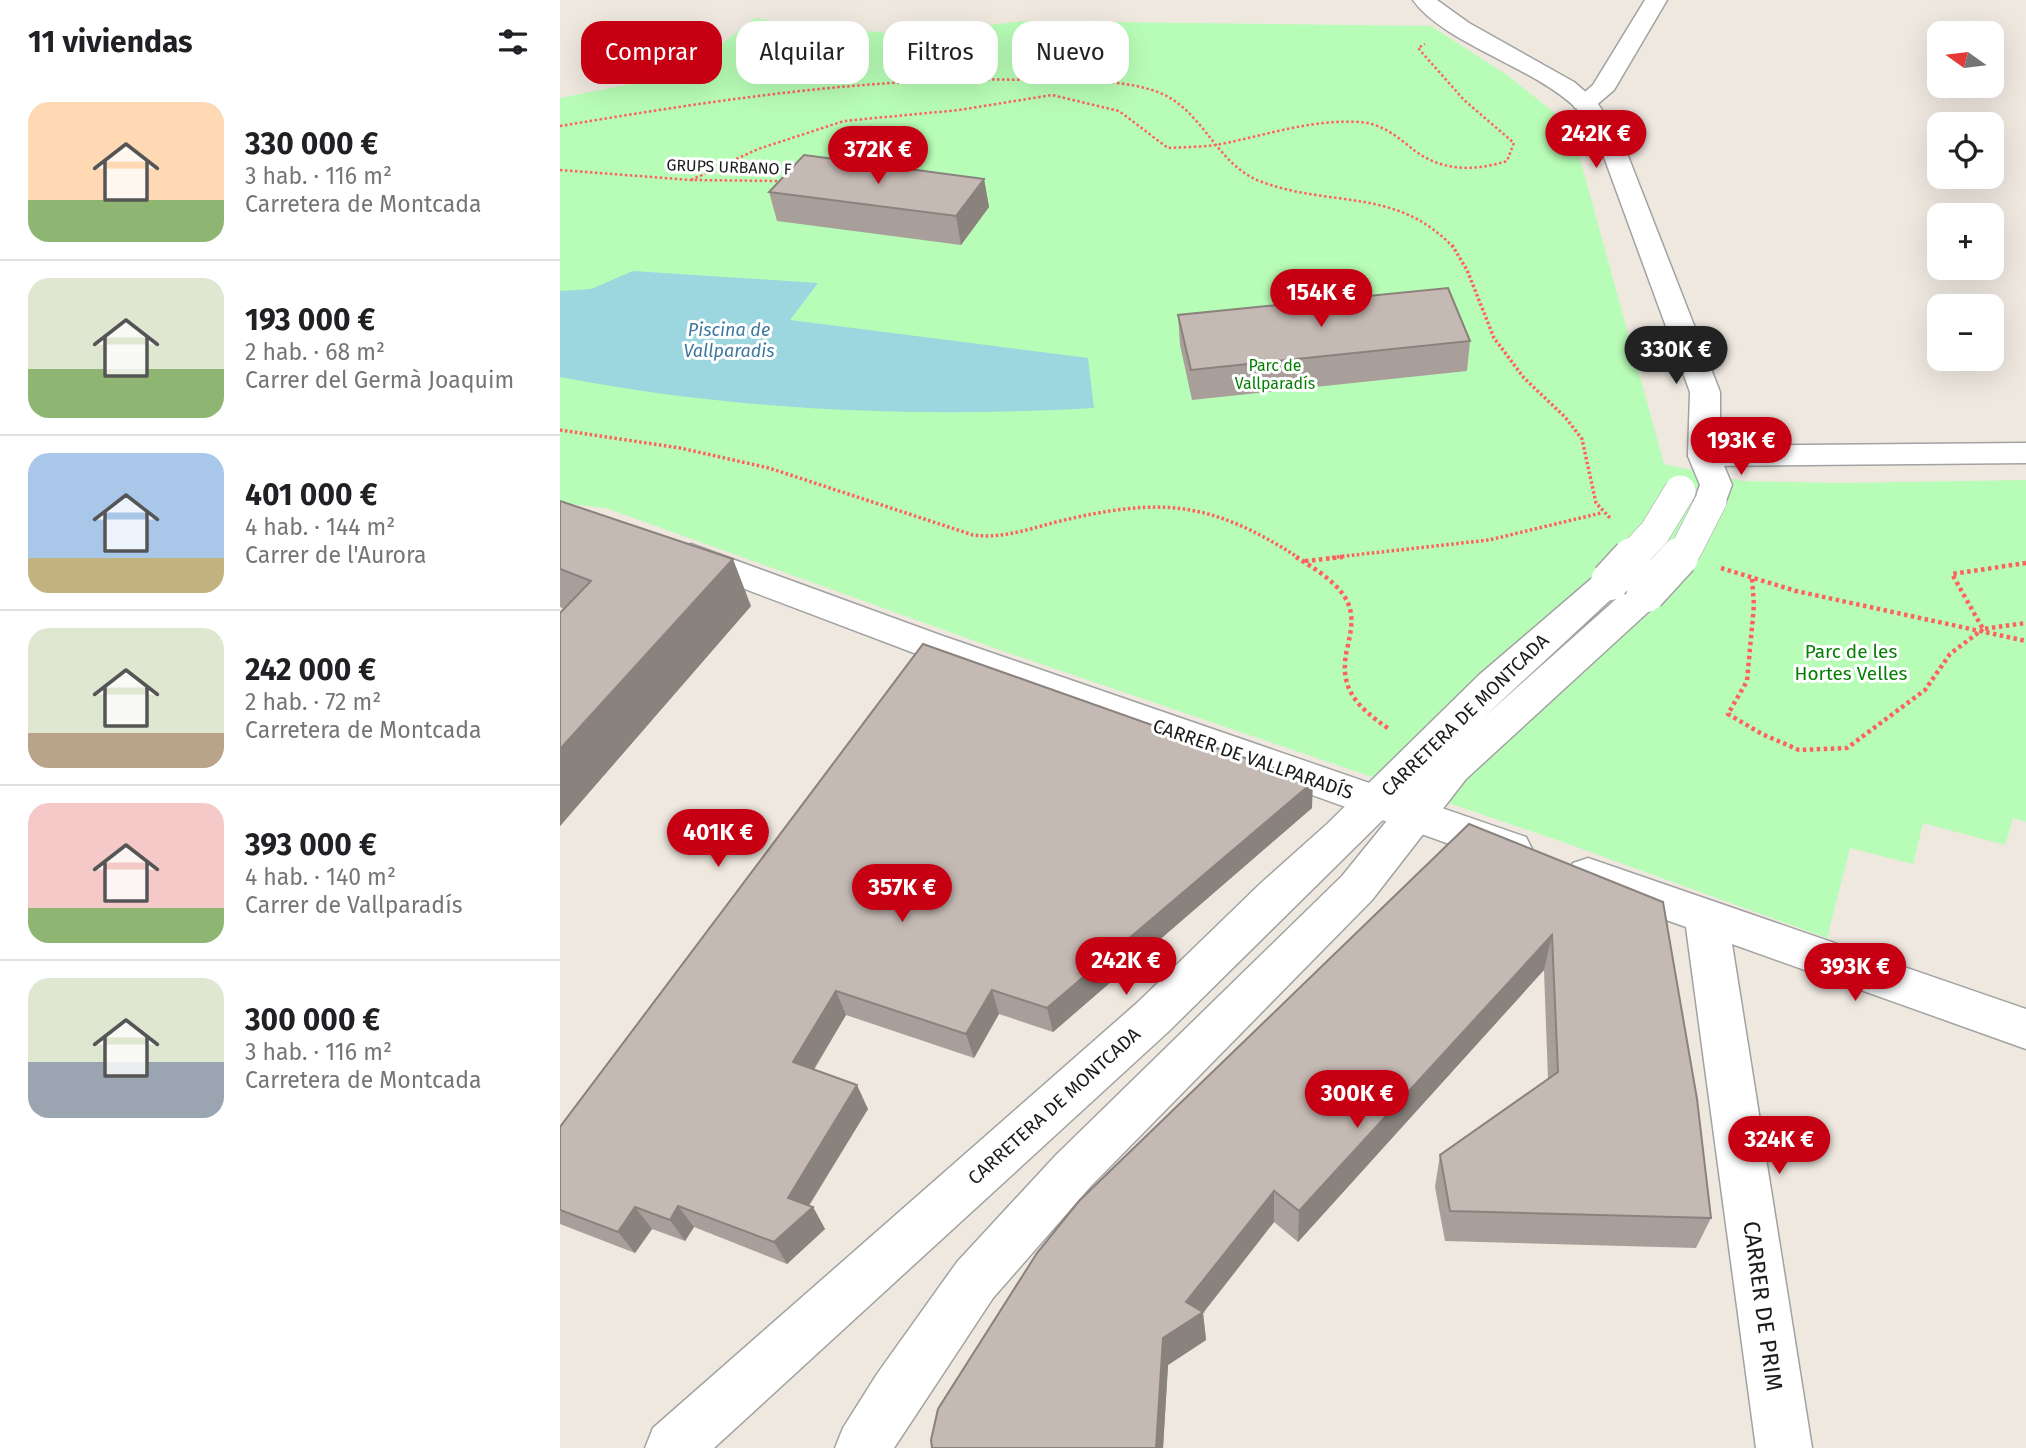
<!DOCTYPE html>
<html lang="es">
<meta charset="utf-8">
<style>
:root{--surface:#fff;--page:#f2f2f2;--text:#202124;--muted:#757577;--line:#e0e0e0;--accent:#c60012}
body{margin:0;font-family:"Fira Sans",sans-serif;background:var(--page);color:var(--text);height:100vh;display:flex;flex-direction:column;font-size:26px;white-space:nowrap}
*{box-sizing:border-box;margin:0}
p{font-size:23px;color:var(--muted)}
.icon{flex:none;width:38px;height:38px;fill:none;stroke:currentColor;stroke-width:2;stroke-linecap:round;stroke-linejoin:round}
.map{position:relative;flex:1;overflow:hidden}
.details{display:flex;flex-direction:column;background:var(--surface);width:560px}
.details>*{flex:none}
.guide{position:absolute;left:21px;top:21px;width:665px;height:63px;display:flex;gap:14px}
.needle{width:46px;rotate:284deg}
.tools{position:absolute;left:1367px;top:21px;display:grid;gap:14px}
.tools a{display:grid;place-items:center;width:77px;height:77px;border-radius:14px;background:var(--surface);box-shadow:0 7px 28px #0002;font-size:35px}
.price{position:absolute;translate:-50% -60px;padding:0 16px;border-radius:24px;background:var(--accent);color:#fff;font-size:23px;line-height:46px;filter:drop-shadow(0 2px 4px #0008)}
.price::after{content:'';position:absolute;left:50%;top:42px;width:21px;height:16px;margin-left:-10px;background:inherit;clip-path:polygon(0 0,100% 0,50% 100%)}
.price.active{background:#222;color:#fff}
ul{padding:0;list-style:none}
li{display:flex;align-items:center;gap:21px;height:175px;padding:0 28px}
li+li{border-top:2px solid var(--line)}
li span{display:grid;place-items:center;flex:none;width:196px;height:140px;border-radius:21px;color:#555}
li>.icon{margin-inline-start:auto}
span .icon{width:84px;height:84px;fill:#fffc;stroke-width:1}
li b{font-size:30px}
h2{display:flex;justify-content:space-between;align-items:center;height:84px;padding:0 28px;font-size:30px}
.chip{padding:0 24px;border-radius:21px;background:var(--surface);box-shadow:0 7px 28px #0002;font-size:24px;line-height:63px}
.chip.active{background:var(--accent);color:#fff}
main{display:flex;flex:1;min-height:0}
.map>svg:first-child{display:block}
.park{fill:#b8fdb7}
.water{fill:#9cd6df}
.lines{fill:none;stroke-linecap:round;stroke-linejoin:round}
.minor-casing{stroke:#a2a2a2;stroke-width:3}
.tertiary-casing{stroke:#a2a2a2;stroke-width:3}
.path-far2{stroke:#ff615f;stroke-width:2.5;stroke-dasharray:2.5 2.5;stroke-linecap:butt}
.path-far1{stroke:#ff615f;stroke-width:3.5;stroke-dasharray:2.5 2.5;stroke-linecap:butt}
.path{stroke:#ff615f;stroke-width:4.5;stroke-dasharray:3.5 3.5;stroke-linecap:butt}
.minor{fill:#fff;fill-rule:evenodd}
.tertiary{fill:#fff;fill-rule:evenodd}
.tertiary-bridge-far1-casing{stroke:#a2a2a2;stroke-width:32;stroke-linecap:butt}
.tertiary-bridge-casing{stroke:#a2a2a2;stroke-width:41;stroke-linecap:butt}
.tertiary-bridge-far1{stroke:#fff;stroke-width:31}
.tertiary-bridge{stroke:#fff;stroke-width:38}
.wall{fill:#a99f9a}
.shaded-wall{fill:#8a827d}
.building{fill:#c5b9b3;stroke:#8a827d;stroke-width:2}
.labels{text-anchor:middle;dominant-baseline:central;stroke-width:6;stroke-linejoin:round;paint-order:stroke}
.far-street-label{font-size:16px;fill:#1b1b1b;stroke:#fff}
.far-park-label{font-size:16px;fill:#057e04;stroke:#fff}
.far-water-label{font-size:18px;font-style:italic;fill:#3d78a0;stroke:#fff}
.park-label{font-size:19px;fill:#057e04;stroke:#fff}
.street-label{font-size:19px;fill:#1b1b1b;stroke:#fff}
.near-street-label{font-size:23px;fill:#1b1b1b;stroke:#fff}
</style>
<main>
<section class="details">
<h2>11 viviendas<svg class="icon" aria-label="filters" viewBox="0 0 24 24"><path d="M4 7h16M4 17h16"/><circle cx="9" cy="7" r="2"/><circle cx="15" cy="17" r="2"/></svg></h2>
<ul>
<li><span style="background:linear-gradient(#ffd9b3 70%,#8fb573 0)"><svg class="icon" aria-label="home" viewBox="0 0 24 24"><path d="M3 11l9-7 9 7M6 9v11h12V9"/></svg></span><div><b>330 000 €</b><p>3 hab. · 116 m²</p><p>Carretera de Montcada</p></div></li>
<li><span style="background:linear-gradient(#dfe7d0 65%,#8fb573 0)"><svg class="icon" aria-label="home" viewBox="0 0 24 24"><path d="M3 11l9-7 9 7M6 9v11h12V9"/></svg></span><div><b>193 000 €</b><p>2 hab. · 68 m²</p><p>Carrer del Germà Joaquim</p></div></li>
<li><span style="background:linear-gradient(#a9c7e8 75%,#c2b280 0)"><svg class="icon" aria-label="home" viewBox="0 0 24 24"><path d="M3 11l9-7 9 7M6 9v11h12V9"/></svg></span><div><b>401 000 €</b><p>4 hab. · 144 m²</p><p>Carrer de l'Aurora</p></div></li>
<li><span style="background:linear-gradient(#dfe7d0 75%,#b9a48a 0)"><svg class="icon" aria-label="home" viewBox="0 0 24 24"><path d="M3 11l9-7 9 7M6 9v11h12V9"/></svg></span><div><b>242 000 €</b><p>2 hab. · 72 m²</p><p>Carretera de Montcada</p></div></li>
<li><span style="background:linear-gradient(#f6c9c9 75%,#8fb573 0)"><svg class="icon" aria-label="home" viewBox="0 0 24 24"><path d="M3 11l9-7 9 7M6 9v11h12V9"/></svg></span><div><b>393 000 €</b><p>4 hab. · 140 m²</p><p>Carrer de Vallparadís</p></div></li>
<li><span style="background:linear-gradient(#dfe7d0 60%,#9aa5b1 0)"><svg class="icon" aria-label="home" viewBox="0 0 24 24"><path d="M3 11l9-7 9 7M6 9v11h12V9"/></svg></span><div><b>300 000 €</b><p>3 hab. · 116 m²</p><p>Carretera de Montcada</p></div></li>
</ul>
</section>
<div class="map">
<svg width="1466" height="1448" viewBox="0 0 1466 1448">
<rect width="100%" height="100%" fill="#eee8df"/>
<!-- park -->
<path class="park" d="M195,18L252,28L352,34L465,21L871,26L947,75L1011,126L1104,464L1182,481L1279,483L1466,480V822L1453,818L1445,845L1363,823L1353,864L1290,848L1267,938L1003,842L437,649L46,508L0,503V98L123,74Z"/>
<!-- water -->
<path class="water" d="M73,271L258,283L230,320L528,358L534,408C354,418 178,411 0,377V291L31,289Z"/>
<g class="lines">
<defs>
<path id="minor" d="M1085,0H1107L1054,90L1033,108H1015L1012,103L1033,85Z
M1466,443V463L1144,466L1133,463L1128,456L1133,449L1144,446Z
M131,544L380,635L966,837L972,849L966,861L951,866L354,653L119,564L114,556L119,548Z
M1028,858L1466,1009V1049L1172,944L1252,1448H1196L1126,927L1013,887L1007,875L1013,863Z"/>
<path id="tertiary" d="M853,0H877L909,23L1014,82L1036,101L1061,138L1160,392V456L1172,485L1163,509L1151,512L1139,509L1134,501L1140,485L1128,456L1130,392L1037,138C1030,128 1024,115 1015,107C973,67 882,42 853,0Z
M1050,569L1062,573L1068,581L1062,589L923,718L1073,584L1086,581L1099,584L1104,593L1099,602L906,779L812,900L530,1187L433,1298L334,1448H275L283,1428L317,1374L397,1262L496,1155L782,876L847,796L609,1031L154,1448H85L93,1428L577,1003L701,883L767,824L919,675L1038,573Z"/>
</defs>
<!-- minor casing -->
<use href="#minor" class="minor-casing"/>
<!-- tertiary casing -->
<use href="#tertiary" class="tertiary-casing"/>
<!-- path-far2 -->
<path class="path-far2" d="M0,126C156,100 311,76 469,80C510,81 556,78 595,91C643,107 655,165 702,182C773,208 836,187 893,247
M0,170L131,180L223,181
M131,180L198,149L284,121L399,110L492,95L559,111L608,148C624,147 641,147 656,145C704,136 750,119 799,122C822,123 839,138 855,151C884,172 915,171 947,161L954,143L904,100L858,48L865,44"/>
<!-- path-far1 -->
<path class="path-far1" d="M892,245L907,270L934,338L964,378L1005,417L1022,439L1036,503L1051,519
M0,430L120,448L209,468L413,535C442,539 469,529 496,522C600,497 649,500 739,558
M767,558L929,540L1041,513"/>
<!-- path -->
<path class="path" d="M736,557C754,568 779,583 788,603C794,618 791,630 788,645C777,688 796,706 829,729
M745,561L783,557
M1466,563L1392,574L1423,629L1466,623
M1161,568L1236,591L1466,641
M1192,579L1194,605L1187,681L1168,714L1202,734L1239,750L1287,748L1365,690L1390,654L1423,629"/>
<!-- minor -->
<use href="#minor" class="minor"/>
<!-- tertiary -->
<use href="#tertiary" class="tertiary"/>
<defs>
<path id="tertiary-bridge-far1" d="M1071,558L1095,532L1120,491
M1117,558L1127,548L1151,501"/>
<path id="tertiary-bridge" d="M1050,581L1072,557
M1086,593L1119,557"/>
</defs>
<!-- tertiary-bridge-far1 casing -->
<use href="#tertiary-bridge-far1" class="tertiary-bridge-far1-casing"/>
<!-- tertiary-bridge casing -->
<use href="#tertiary-bridge" class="tertiary-bridge-casing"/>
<!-- tertiary-bridge-far1 -->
<use href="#tertiary-bridge-far1" class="tertiary-bridge-far1"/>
<!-- tertiary-bridge -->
<use href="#tertiary-bridge" class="tertiary-bridge"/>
</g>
<!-- wall -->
<path class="wall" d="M424,179L429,207L401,245L217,221L209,192Z
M618,315L910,341L907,371L632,400L620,345Z
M0,501L191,606L0,826V613L4,609L0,607Z
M363,644L752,808L493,1032L439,1014L414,1058L286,1015L254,1070L308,1109L249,1206L253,1207L265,1229L227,1264L134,1227L125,1241L92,1229L75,1253L0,1224V1127Z
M909,824L1103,902L1151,1218L1136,1248L885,1241L875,1187L880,1155L988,1079L984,970L738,1242L714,1222L643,1313L646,1340L608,1365L603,1448H372Z"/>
<!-- shaded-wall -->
<path class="shaded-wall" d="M424,179L429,207L401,245L396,216Z
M173,559L191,606L0,826V749Z
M753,782L752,808L493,1032L487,1008Z
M992,935L984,970L738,1242L739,1211Z
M432,990L439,1014L414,1058L406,1034Z
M276,991L286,1015L244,1085L233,1062Z
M297,1085L308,1109L241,1218L253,1207L265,1229L227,1264L214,1242L228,1198Z
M714,1191V1222L643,1313L646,1340L608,1365L603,1448H596L603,1338L626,1302Z
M118,1206L134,1227L125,1241L110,1220Z
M75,1207L92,1229L75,1253L58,1232Z"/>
<!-- building -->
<path class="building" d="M244,155L424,179L396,216L209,192Z
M888,288L910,341L631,370L618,315Z
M0,501L173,559L0,749V613L31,581L0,569Z
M363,644L753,782L487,1008L432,990L406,1034L276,991L233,1062L297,1085L228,1198L253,1207L214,1242L118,1206L110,1220L75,1207L58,1232L0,1210V1127Z
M909,824L1103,902L1137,1099L1151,1218L890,1211L880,1155L998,1072L992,935L739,1211L714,1191L626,1302L643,1312L603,1338L596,1448H372L371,1440L378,1409L477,1253L519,1201Z"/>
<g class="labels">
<!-- far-street labels -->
<g class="far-street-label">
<text transform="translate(169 167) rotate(2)">GRUPS URBANO F</text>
</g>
<!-- far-park labels -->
<g class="far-park-label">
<text x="715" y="365">Parc de<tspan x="715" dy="18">Vallparadís</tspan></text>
</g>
<!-- far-water labels -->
<g class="far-water-label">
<text x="169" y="330">Piscina de<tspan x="169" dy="21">Vallparadis</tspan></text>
</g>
<!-- park labels -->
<g class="park-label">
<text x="1291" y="651">Parc de les<tspan x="1291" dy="22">Hortes Velles</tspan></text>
</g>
<!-- street labels -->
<g class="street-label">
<text transform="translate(905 715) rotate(-44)">CARRETERA DE MONTCADA</text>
<text transform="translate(693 759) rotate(19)">CARRER DE VALLPARADÍS</text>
<text transform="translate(494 1106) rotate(-42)">CARRETERA DE MONTCADA</text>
</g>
<!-- near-street labels -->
<g class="near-street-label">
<text transform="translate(1203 1306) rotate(82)">CARRER DE PRIM</text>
</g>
</g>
</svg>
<div class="tools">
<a><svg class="needle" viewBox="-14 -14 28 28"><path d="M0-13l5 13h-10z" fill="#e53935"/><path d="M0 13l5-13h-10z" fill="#757577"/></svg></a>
<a><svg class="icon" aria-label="locate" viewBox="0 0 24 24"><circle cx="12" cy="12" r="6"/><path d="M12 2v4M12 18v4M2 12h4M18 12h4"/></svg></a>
<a>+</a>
<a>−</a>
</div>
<b class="price" style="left:1036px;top:170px">242K €</b>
<b class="price" style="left:318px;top:186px">372K €</b>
<b class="price" style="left:761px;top:329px">154K €</b>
<b class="price active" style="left:1116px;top:386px">330K €</b>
<b class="price" style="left:1181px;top:477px">193K €</b>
<b class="price" style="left:158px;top:869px">401K €</b>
<b class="price" style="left:342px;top:924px">357K €</b>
<b class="price" style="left:566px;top:997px">242K €</b>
<b class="price" style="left:1295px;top:1003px">393K €</b>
<b class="price" style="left:797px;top:1130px">300K €</b>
<b class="price" style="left:1219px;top:1176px">324K €</b>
<div class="guide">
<a class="chip active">Comprar</a>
<a class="chip">Alquilar</a>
<a class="chip">Filtros</a>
<a class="chip">Nuevo</a>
</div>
</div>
</main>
